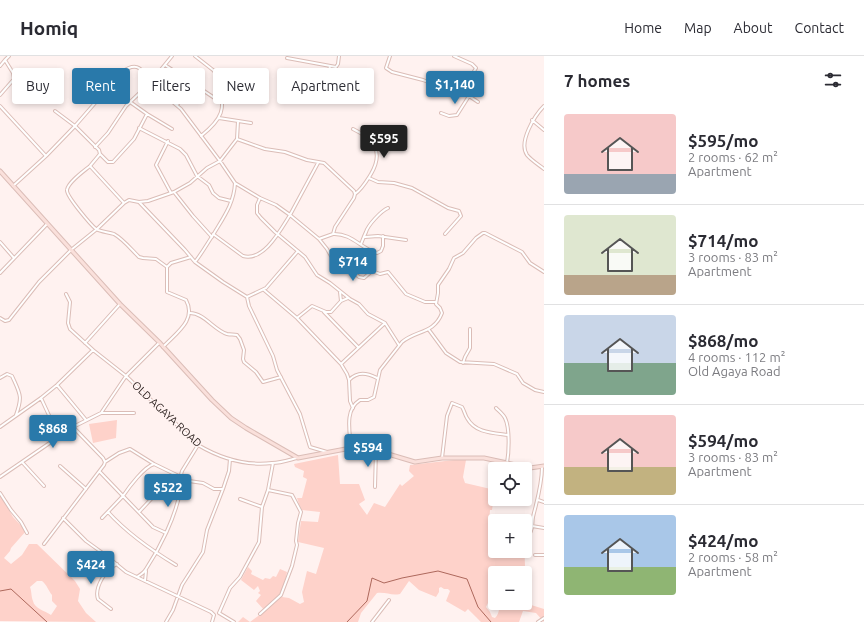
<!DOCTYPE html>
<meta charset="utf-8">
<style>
:root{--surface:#fff;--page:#f2f2f3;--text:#2b2b33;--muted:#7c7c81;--line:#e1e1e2;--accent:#2979aa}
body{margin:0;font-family:Ubuntu,sans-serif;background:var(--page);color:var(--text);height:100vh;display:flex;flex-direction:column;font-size:15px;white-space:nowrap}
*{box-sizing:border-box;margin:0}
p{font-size:13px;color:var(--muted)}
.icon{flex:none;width:22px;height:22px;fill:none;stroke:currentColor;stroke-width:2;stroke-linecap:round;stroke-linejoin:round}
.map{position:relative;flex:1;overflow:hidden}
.side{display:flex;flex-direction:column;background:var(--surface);width:320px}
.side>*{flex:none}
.top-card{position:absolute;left:12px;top:12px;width:380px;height:36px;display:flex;gap:8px}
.tools{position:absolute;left:488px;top:406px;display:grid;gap:8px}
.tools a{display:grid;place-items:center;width:44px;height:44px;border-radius:4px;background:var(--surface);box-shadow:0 2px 6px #0003;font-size:20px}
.price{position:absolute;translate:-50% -34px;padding:0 9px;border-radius:4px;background:var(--accent);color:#fff;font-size:13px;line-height:26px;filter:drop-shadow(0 1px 2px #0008)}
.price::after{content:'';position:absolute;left:50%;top:24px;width:12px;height:9px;margin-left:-6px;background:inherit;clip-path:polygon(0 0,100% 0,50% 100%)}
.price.on{background:#222;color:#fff}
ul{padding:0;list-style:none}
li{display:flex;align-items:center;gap:12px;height:100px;padding:0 20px}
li+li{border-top:1px solid var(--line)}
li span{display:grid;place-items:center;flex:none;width:112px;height:80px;border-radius:4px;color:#555}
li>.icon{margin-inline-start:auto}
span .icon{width:48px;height:48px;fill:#fffc;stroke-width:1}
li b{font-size:17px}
h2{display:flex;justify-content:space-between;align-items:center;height:48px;padding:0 20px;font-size:17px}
.pill{padding:0 14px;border-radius:4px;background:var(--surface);box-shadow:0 2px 6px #0003;font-size:14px;line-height:36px}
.pill.on{background:var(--accent);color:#fff}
header{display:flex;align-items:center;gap:24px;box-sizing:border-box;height:56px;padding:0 20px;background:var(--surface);border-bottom:1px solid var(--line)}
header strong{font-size:19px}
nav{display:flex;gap:22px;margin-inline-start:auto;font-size:14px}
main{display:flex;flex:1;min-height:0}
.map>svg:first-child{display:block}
.green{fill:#fed2ca;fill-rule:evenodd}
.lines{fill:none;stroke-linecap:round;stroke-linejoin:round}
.stream{stroke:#ad685c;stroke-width:1}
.street-casing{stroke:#dbbdb7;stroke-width:4}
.secondary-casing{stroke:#dbbdb7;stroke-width:5}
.street{stroke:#fff;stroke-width:2}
.secondary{stroke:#fae0db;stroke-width:3}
.labels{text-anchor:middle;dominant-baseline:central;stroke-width:3;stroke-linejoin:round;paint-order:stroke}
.street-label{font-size:11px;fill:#2e2321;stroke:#fff2f0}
</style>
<header>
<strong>Homiq</strong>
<nav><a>Home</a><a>Map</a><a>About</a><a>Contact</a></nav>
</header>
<main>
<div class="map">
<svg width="544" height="566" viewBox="0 0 544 566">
<rect width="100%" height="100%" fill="#fff2f0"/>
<!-- green -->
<path class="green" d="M117,364L116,382L93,387L89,368Z
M338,399L340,428H359L365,444L359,448L367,459L374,447L385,451L400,428L402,430L414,420L409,415L410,409L454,404H466L463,421L465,427L495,434L496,443L493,447L492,454H490L489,466H495V495H525C524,505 526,515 525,525V517H495V545L488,547L486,551L490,556L492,561L495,562C499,558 500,552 498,547H525V536L530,538L528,548L544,553V566L536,557L523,555L519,566H481L468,553L465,556L446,545L450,535L448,533H444L441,531L439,532V536L436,541L419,534L409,525L400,538C391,540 387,536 377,537L361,557L358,566H238L243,561L250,566L265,555L256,545L261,539L258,537L260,535L258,530L254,534L241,524L248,511L252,515L251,518L263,524L265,522L270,523L273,520L276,521L280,513L287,516L282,541L289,542L300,548L304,546L302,536L307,515L316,518L324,492L298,486L301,465L318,466L320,456L302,454L299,448L297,442H302L307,423L303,421L304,415L295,411L294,408Z
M0,438L13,461L26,475L11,492L10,495L4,502L11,508L22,499L29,488H37L75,525L80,533L78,545L86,557L96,566L0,565ZM37,525H42C47,529 48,534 52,539V545L57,550L51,559C45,555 34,552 33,545C31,540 32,537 30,531Z"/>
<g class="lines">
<!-- stream -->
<path class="stream" d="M0,535L11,533L47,566
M347,566L367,545L372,522L384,527L402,522L438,515L467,523L478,551L491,566"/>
<defs>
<path id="street" d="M195,0L213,14L223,24L226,25L242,20
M390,0L386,12L392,16L423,24L436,29L463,34
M454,0L472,8L476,12L463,34L469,40L478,46
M287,2L336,11L338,8L339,0
M165,9L222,47
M0,10L5,4
M150,27L181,53L220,105L235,127C234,148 223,162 213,179C207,188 202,197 195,206
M326,29L330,10
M0,39L14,23L13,17L5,4L9,0
M130,46L147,58L172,73
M177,49L192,27
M0,50L46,100
M544,50C535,59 518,86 527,99C531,104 539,109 544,113
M55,55L75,70L99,94L100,98L90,110L124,147
M441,57L449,60L457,59L469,40
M219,62L251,67
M532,64L544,74
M139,72L180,93L186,99L197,120L209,129L213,137L219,142L231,145
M353,73C374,83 384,96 371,118C366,126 362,133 355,138
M201,80C227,59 223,52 220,22
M237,83L238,65
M168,85L156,109L171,137
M95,91L108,77L126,50L150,27L172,0
M100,98L108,106H113L134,83L147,58
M90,110C84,115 68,126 67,134C66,140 91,169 96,173C101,176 109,176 114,178C123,183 131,193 139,201L143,202L156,203L167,211
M369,122L378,126L394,127L412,132L448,152L459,155L461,160L445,178
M235,127L260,142L276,149L290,159L318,107
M13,130L46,100L75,70L122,16C137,5 141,13 152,24
M174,136L193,160L212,181
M260,142L257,149V157L261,162L275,176L305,201L317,219L330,227L350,243L359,248L368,258L385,267L399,289
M139,146L185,194L195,206L223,226L247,241L266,232L298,195
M213,178L243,200C264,206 281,173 290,159L319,183L327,193L331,200L339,203L359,221L364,222L372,215L380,218L388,216L406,238L425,246H436
M333,178C352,177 361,193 377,197L381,195L383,190V180
M365,181L378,180L406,184
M0,186L14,202
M361,188C363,183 364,180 366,176C368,169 381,155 388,152
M0,217L47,168
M264,234L297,262L312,250L326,256H331L341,245L348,242
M340,236L341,245
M66,238L70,246L68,267L70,273L93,294L126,320L198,389C220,402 246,410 272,407C281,407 289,404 297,402
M247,241L249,250L273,300L277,314L300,358L310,391L327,396
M324,256L358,291
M190,257C204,257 214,274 227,278C231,279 234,278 237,279L240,283L244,294L243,303L244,306L256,316L263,326L281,321
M0,262L5,265L9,264L39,226L71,194L97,173L124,147L129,144L139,146L148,145L174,136L190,127L207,112L220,105L237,83L265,93L285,96L307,104L324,107L354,135L355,138L354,142L335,171L333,178L319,183
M297,262L341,308L347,318L349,324
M429,274L446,297L460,306L494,308L517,318L523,327L535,334L544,336
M85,287L120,248
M163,291C176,277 197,264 186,244L167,236V211L171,207L191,201
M463,307L465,301L470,292V273
M341,308L385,267
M0,322L7,318L12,320C20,338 23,340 16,359
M57,329L86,364
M41,342L59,381
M353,352L350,345L349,324C358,315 367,317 377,322
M496,352C499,355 503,358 505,362C510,372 509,396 507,407
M101,357H134
M0,371L41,342L57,329L93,294
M351,392C350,376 344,354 360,344H368L374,341L380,314L402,286C416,274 434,278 442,257L440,252L436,248L438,237V229L449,213L454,202L463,197L476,182L483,177H485L522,196L530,207L544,216
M442,402L447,360L452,347L462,351C464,354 465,359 467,362C475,377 493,377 508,379
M22,406L44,430
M105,406L119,397L130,393L154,408
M60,410L86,433
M100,416L123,440C129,431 144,411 154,408L189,425L203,427L214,433H223
M0,421L73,371L101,357L126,320L159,287
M180,431L189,425
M375,431L376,394
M0,437L11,454L21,466L27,477
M240,443L262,451
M538,444L544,446
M108,456C128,478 151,494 176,509
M139,456L154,440
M63,462L86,485L104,498L126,516L211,556L214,559L212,566
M102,462L123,440L153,471L166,477
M532,470L544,472
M525,478L530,477C533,472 532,467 533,461C537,444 542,429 542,411
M44,488L104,409L105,406L103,402L73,371
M535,499H544
M137,521C140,519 144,517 146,513C160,492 175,462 180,436C182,429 179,422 182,415L198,389
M145,525L146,515
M111,553L98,543C94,532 106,512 117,508
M260,558L281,539L292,510L297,489L296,485L298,467L301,456L292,439L268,434L273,407
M166,566L173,554L182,529L203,496L207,474L223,433L229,415L230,403
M234,566L219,557L230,532L240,521L259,486L262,451L268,434
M372,566L389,544
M538,566L544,562"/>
<path id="secondary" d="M0,115L120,248L159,286L212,344L231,362L246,372L298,402L351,392H368L415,406L442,402H484L530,412L544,410"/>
</defs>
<!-- street casing -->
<use href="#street" class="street-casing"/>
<!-- secondary casing -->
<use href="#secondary" class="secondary-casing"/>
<!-- street -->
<use href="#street" class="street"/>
<!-- secondary -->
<use href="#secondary" class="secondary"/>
</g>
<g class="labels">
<!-- street labels -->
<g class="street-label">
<text transform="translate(167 358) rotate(43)">OLD AGAYA ROAD</text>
</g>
</g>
</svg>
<div class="tools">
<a><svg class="icon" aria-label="locate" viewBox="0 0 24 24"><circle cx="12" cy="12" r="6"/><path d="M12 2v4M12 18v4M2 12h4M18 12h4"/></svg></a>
<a>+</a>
<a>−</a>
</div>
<b class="price" style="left:455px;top:49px">$1,140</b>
<b class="price on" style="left:384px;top:103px">$595</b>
<b class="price" style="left:353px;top:226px">$714</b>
<b class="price" style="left:53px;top:393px">$868</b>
<b class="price" style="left:368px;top:412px">$594</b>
<b class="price" style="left:168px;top:452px">$522</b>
<b class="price" style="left:91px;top:529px">$424</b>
<div class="top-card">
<a class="pill">Buy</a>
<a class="pill on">Rent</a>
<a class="pill">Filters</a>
<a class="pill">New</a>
<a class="pill">Apartment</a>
</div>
</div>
<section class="side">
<h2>7 homes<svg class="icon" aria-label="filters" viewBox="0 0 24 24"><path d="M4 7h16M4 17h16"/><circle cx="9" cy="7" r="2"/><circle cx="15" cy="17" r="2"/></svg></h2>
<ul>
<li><span style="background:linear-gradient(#f6c9c9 75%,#9aa5b1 0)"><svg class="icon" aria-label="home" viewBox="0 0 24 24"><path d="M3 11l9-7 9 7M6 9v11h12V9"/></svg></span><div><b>$595/mo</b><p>2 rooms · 62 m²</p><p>Apartment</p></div></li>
<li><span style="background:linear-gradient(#dfe7d0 75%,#b9a48a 0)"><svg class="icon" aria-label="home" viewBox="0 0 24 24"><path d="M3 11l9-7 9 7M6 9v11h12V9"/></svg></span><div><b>$714/mo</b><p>3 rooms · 83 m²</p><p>Apartment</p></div></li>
<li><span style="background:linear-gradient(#c9d6e8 60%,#7fa58c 0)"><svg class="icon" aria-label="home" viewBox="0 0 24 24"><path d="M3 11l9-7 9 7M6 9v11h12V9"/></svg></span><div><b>$868/mo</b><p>4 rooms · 112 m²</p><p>Old Agaya Road</p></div></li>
<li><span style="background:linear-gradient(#f6c9c9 65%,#c2b280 0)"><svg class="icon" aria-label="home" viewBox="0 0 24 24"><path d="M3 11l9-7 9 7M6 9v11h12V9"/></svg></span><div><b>$594/mo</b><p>3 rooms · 83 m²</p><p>Apartment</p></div></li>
<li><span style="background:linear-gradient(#a9c7e8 65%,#8fb573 0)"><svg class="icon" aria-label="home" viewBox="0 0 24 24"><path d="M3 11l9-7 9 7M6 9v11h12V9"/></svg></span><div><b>$424/mo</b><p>2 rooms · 58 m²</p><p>Apartment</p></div></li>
</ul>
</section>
</main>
